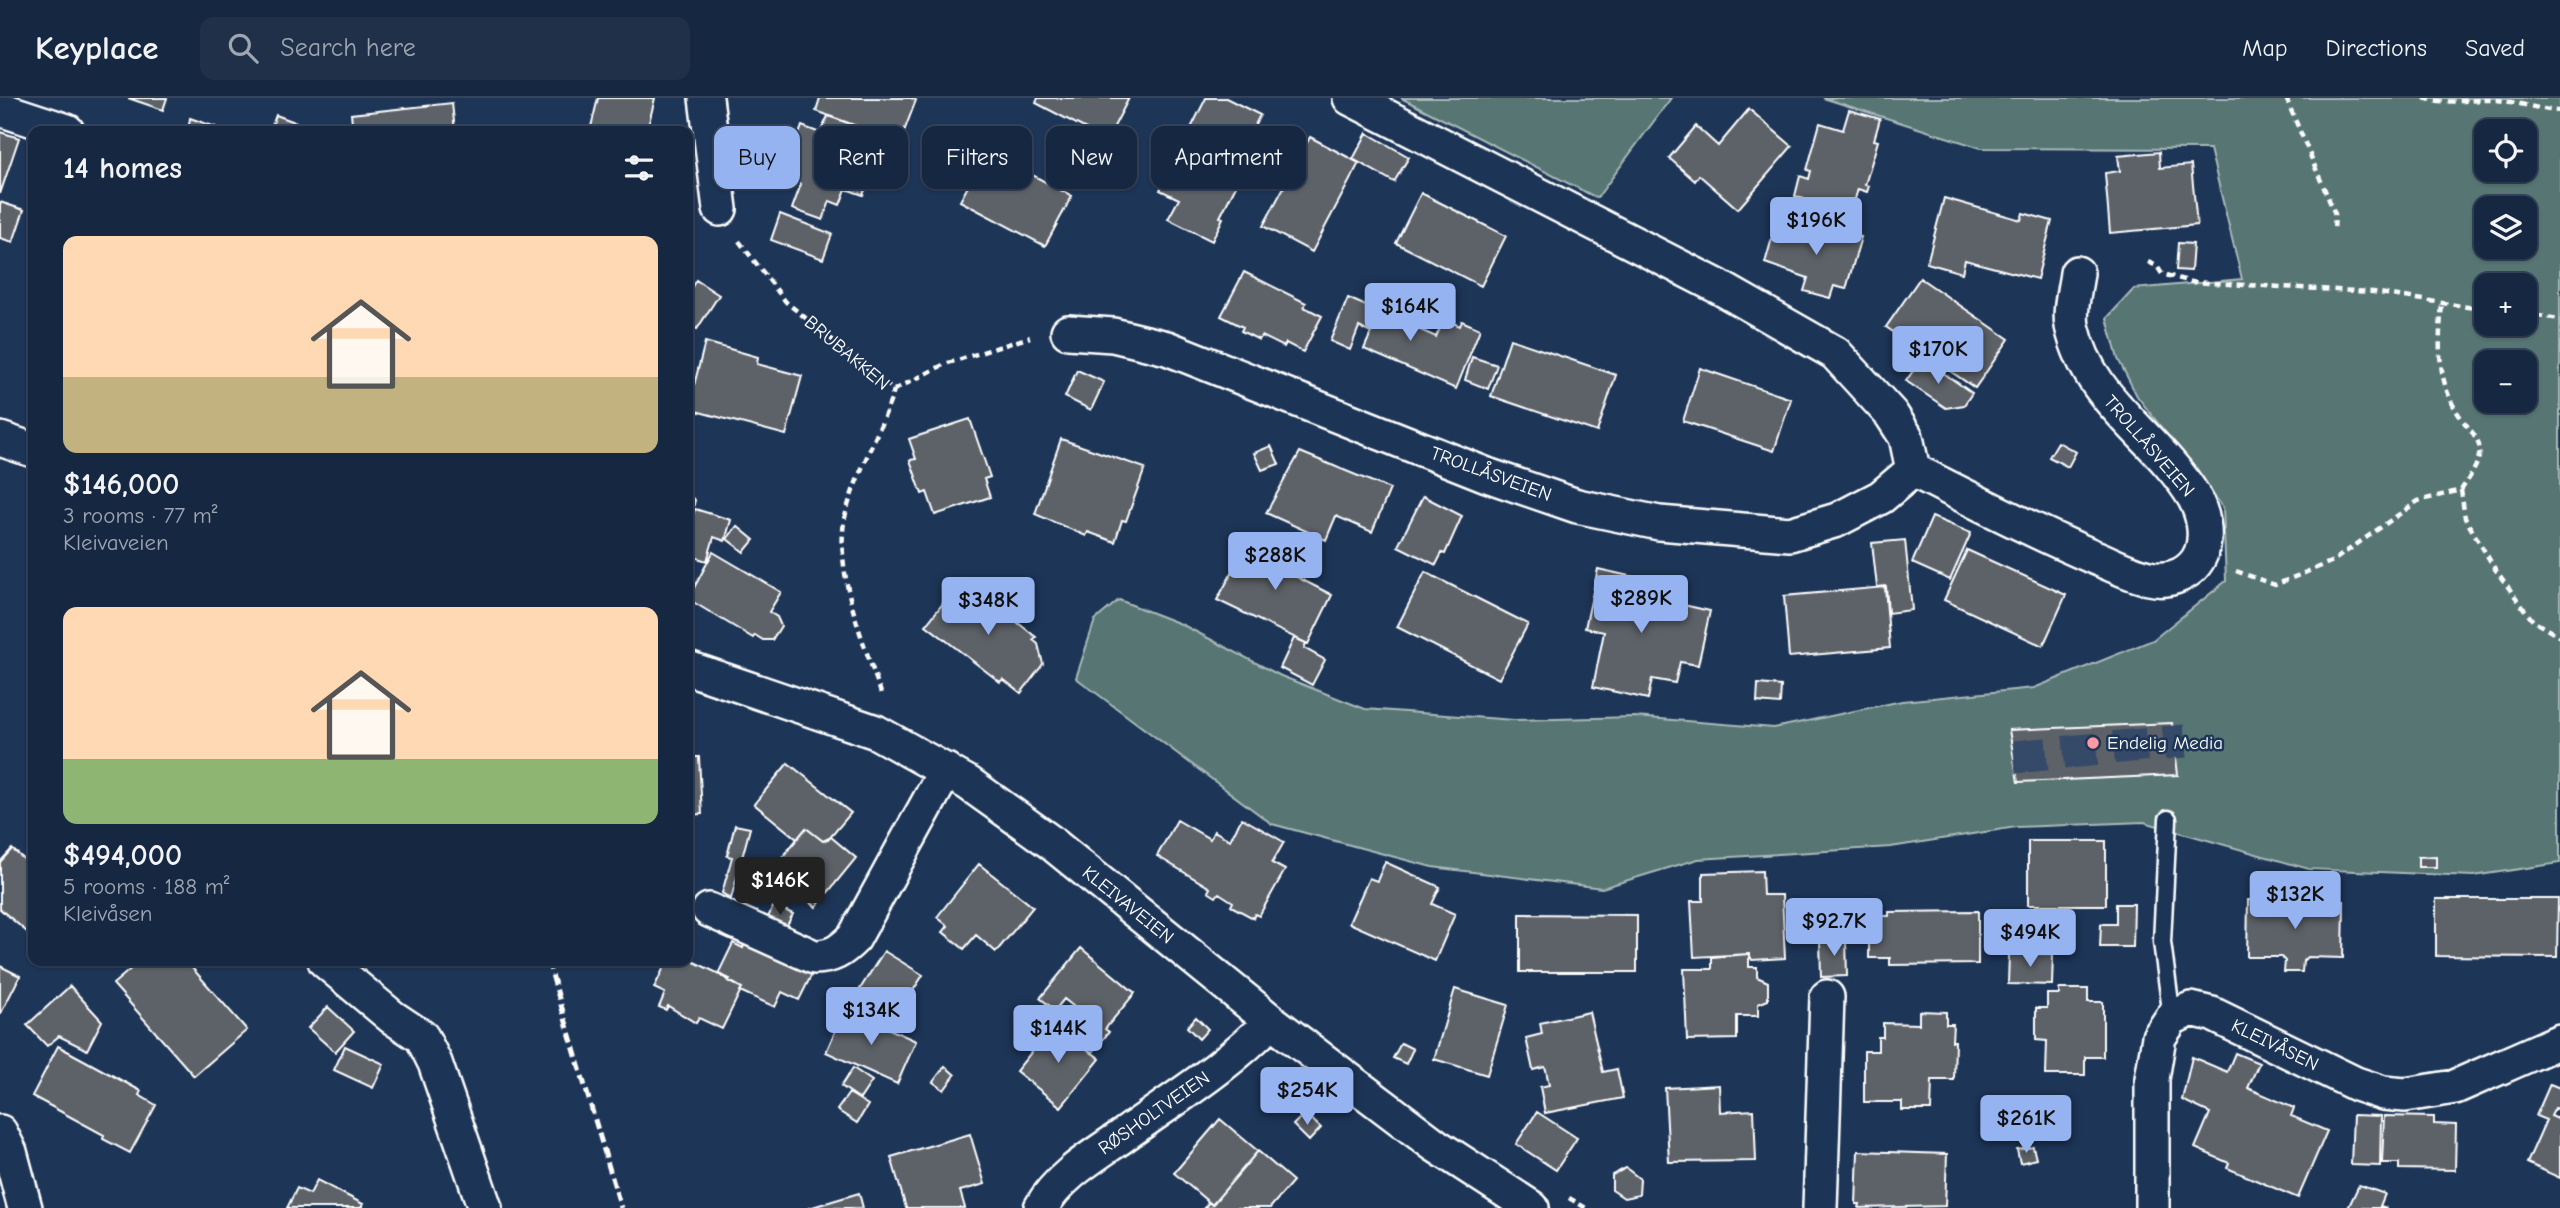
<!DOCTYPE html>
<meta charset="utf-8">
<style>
:root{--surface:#162841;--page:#1f3048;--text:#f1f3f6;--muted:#9ea6b1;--line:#35445a;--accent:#95b2f1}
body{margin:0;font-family:"Comic Neue",sans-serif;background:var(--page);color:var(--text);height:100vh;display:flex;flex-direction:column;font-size:26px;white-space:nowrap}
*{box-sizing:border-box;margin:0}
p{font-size:23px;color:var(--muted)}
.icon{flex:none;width:38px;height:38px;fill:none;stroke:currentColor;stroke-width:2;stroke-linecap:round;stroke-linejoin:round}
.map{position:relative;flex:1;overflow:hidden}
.side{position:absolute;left:28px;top:28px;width:665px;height:840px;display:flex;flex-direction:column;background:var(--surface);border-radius:14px;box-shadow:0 2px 5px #0004,0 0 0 2px var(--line)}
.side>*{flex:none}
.top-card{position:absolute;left:714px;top:28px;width:665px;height:63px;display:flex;gap:14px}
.fabs{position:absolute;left:2474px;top:21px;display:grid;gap:14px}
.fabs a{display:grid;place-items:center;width:63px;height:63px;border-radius:14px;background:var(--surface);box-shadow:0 2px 5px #0004,0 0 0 2px var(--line);font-size:35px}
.price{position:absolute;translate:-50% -60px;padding:0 16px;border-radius:7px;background:var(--accent);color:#111;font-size:23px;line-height:46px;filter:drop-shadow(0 2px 4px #0008)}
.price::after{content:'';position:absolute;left:50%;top:42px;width:21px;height:16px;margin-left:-10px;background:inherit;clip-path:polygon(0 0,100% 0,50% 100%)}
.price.on{background:#222;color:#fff}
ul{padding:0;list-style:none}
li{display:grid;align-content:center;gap:14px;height:371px;padding:0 35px}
li span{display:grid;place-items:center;height:217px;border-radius:14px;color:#555}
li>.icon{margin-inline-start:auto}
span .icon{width:126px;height:126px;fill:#fffc;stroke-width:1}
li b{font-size:30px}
h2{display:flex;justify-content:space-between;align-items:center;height:84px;padding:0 35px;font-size:30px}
.pill{padding:0 24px;border-radius:14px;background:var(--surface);box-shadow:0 2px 5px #0004,0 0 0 2px var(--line);font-size:24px;line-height:63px}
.pill.on{background:var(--accent);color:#111}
header{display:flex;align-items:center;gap:42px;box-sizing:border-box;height:98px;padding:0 35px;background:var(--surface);border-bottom:2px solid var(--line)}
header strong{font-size:33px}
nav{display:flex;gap:38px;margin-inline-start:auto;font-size:24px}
.search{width:490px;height:63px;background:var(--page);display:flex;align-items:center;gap:18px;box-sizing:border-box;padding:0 24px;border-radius:14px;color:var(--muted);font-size:26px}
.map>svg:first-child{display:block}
.green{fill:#567573;stroke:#aabab9;stroke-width:2;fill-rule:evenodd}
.building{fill:#5d6268;stroke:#fff;stroke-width:2}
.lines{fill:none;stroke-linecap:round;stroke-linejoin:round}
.minor-tunnel{stroke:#344968;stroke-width:33;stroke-dasharray:33 17;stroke-linecap:butt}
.service-casing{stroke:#fff;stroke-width:21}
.minor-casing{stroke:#fff;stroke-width:38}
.path{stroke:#fff;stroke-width:4.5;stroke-dasharray:7 5;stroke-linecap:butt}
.service{stroke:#1d3557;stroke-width:16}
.minor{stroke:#1d3557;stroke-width:33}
.rail{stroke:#fff;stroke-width:5;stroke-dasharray:10 5;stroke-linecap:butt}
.poi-dot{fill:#ff9aa2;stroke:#1d3557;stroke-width:2.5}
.labels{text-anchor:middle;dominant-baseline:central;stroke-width:5;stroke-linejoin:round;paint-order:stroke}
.street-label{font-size:19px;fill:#fff;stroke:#1d3557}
.poi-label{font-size:19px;fill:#fff;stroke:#1d3557;text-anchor:start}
</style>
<header>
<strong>Keyplace</strong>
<div class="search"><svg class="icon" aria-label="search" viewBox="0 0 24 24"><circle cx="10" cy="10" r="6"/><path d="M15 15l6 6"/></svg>Search here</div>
<nav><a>Map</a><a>Directions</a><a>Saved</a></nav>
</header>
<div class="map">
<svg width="2560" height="1110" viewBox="0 0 2560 1110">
<rect width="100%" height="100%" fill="#1d3557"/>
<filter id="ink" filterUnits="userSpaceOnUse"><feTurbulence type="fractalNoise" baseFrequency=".0143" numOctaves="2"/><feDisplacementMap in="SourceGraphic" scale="14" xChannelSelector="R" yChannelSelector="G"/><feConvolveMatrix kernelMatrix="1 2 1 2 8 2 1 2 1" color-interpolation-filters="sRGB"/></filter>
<g filter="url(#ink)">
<!-- green -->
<path class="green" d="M1401,0H1671L1597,100Z
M1823,0H2560V765L2473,778L2309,771L2144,724L2016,729L1891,749L1698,761L1602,790L1432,769L1272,726L1076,580L1095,522L1119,502L1181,526L1281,578L1365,611L1514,622L1635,619L1774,630L1902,603L2034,590L2153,542L2226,483L2223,409L2137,298L2118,261L2107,220L2134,191L2242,181L2210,51L1981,50ZM2487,33H2525V72H2487ZM2487,110H2525V149H2487ZM2487,187H2525V226H2487ZM2487,264H2525V303H2487Z"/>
<!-- building -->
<path class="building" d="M128,0H167L163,12Z
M598,0H655L647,33H590Z
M820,0H911L916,2L900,44L816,13Z
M1038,0H1129L1107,42L1036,5Z
M1206,0H1226L1260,17L1246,45L1255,50L1220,119L1223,120L1212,143L1168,121L1179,101L1160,92Z
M452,5L455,33H353L351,16Z
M1749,11L1792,48L1738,111L1699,77L1695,83L1669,60L1696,28L1718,48Z
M1849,12L1880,21L1874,42L1878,43L1865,87L1869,88L1867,94L1858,91L1845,134L1824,131L1827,119L1801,112L1804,101L1795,98L1800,78L1809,81L1811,73L1807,72L1820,25L1843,32Z
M276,17L319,33H270Z
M828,18L865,31L857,62L874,69L863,97L846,91L840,107L830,103L823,122L792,111L801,86L783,80L802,28L820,35Z
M190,20L227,33H188Z
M0,34L19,40L0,96Z
M1367,35L1409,59L1394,84L1353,61Z
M1310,39L1359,65L1312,154L1263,128L1284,89L1274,84L1289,55L1299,60Z
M987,53L1072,98L1045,148L960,103Z
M2159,54L2160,70L2191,67L2197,127L2110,135L2105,75L2120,73L2118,58Z
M1421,95L1506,138L1481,188L1396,145Z
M1944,100L2021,122L2023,115L2052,123L2037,181L1965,162L1962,175L1927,165Z
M0,104L24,112L13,144L0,140Z
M780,116L832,136L823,161L771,142Z
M1807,123L1861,139L1846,191L1834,188L1830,200L1804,193L1808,180L1765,165L1774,133L1802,141Z
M2178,145L2193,146L2191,173L2176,172Z
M1244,174L1306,205L1304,209L1322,218L1303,254L1286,245L1284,249L1262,238L1259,242L1241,233L1243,229L1221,218Z
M1920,180L2009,241L1975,290L1886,229Z
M696,182L719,197L697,231L688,225V195Z
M1348,200L1436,239L1444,221L1460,228L1462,223L1480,231L1456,291L1364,251L1371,235L1359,229L1350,252L1330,243Z
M1510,241L1616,277L1597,334L1491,298Z
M705,244L758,259L757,266L802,278L786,337L688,311Z
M1472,259L1497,267L1488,291L1465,282Z
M1922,260L1972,295L1964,307L1946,310L1906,283Z
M1700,270L1791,301L1774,353L1683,323Z
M1077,272L1104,284L1091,312L1065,299Z
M970,321L990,379L984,381L990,399L935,417L927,394L922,396L910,362L916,361L909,341Z
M1061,341L1145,370L1126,423L1122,422L1115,444L1088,434L1086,438L1035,416Z
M2058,344L2076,354L2068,369L2049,359Z
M1271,348L1279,366L1262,372L1254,355Z
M1300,354L1390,391L1372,434L1336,418L1326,442L1266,415Z
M688,397L695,402L688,431Z
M1423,398L1462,418L1445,456L1442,455L1436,467L1398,448Z
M695,411L731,422L725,443L714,439L707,463L688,457V433Z
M1932,419L1971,435L1950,482L1912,465Z
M737,428L754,442L744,454L727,441Z
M1252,438L1301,463L1293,477L1332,497L1308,546L1217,502Z
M1905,442L1912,512L1888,515L1886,488L1877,489L1872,445Z
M1967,452L2066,497L2043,548L1944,502Z
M713,454L781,494L769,514L777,519L781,528L772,542H763L755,537L753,540L688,501Z
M1598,471L1647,482L1644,498L1710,513L1698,567L1680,564L1675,585L1652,581L1648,601L1593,589L1604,534L1585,530Z
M1425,474L1528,526L1499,581L1397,529Z
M962,481L1036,539L1033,542L1038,546L1043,566L1021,595L1003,581L1000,584L926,527Z
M1885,489L1890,550L1789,559L1784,498Z
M1294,540L1306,545L1304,550L1325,562L1312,587L1280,570Z
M1758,586L1781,588L1780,606L1757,604Z
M2172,625L2178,677L2018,684L2009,632Z
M688,659H699L702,716L688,717Z
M788,665L851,715L828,742L823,743L806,730L797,741L754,706Z
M1242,720L1284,744L1272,765L1285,772L1259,818L1255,816L1253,820L1231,808L1233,804L1219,795L1216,799L1208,794L1210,790L1157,758L1177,722L1210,741L1214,733L1230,742Z
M735,727L750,730L731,801L722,795L732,759L727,758Z
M806,730L823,743L831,739L856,760L816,809L771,773Z
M2028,743H2106V807H2028Z
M12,751L33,769V839L0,811V764Z
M2436,758V769H2418V759Z
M1385,764L1440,789L1432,806L1455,816L1435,863L1349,825L1369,780L1377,783Z
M979,766L1033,809L996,854L976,837L964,851L943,834L948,828L937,819Z
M1762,773L1763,797H1782L1785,860L1752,862L1749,856L1694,859L1691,803H1703V775Z
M2436,801H2558L2557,859L2436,858Z
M2248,802L2344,803L2343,860L2307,859L2303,863L2302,874H2284L2285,863L2281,859H2247Z
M2116,806H2134L2133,849H2100L2101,826H2116Z
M774,807L793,816L785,831L767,821Z
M1829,809L1830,823L1810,824L1809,810Z
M1978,813V866L1890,867V860H1869V818H1889V814Z
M1520,816L1637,817V874H1520Z
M1846,841L1847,878L1821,879L1820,842Z
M746,842L813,874L799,902L782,894L775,909L740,893L742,890L718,876L733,845L743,850Z
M1081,850L1135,895L1105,931L1109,934L1092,955L1058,928L1074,909L1064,901L1055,912L1040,900Z
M884,853L923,877L898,916L860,891Z
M2009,855L2053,856L2052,887L2008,886Z
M1749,856V869H1757V879L1768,884V902L1758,906V918H1737V941L1687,942L1684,871H1712V859Z
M688,861L730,881L728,883L742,890L722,931L699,920L696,925L668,908L666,912L659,909L665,895L654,890L667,863Z
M140,863H186L247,932L194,978L113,886Z
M0,868L20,878L0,917Z
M70,888L102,923L87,952L59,938L47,948L27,927Z
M1455,891L1508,907L1487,977L1434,961Z
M2059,891H2088V904H2103V959H2085V977H2046L2047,943L2036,942V910H2047V896H2059Z
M328,909L354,933L335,954L308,930Z
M845,911L916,943L897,986L826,954Z
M1919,913L1946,914V926H1953L1952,943H1955L1954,982H1932L1931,1012H1902V1004H1864V953H1878V939H1883V925L1919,926Z
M1589,914L1603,974L1617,971L1623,1000L1545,1015L1540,989L1549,987L1546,972L1545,969L1533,972L1526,940L1542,936L1540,925Z
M1196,919L1208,931L1199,941L1187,929Z
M1055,925L1100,961L1061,1009L1016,973Z
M1401,945L1413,951L1406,966L1393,960Z
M58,948L141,993L139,997L156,1007L130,1055L103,1041L104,1037L32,998Z
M345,948L384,966L373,990L334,972Z
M2235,955L2259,965L2248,990L2294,1010L2291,1018L2327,1033L2298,1100L2227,1070L2229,1065L2195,1050L2210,1015L2182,1002L2192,959L2227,974Z
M945,968L955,977L944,992L933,984Z
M853,970L872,983L860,1001L841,988Z
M2550,986L2560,990V1012L2555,1010L2551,1018L2560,1022V1080L2527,1065L2546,1022L2536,1018Z
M1719,987L1720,1014L1754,1012L1756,1063L1669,1064L1665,990Z
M849,995L868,1007L857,1025L837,1012Z
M1537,1014L1577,1040L1556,1072L1516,1046Z
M1305,1015L1321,1030L1309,1043L1293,1027Z
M2353,1017L2381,1018L2380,1068L2351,1067Z
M2384,1018L2434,1019V1026L2456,1027L2455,1072L2399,1071V1065H2382Z
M1220,1021L1258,1053L1212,1107L1174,1075Z
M970,1036L985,1086L960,1093L965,1110H906L891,1059Z
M2033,1049L2036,1061L2020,1065L2017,1052Z
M1258,1053L1293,1083L1270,1110H1204L1209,1104L1212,1107Z
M1858,1053L1947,1056L1945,1108L1859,1110L1860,1106H1856Z
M1626,1070L1640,1081L1639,1097L1624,1100L1612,1092V1077Z
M317,1082L363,1106L361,1110H287L297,1090L310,1096Z
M2359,1087L2385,1096L2380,1108L2387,1110H2348Z
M859,1095L863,1110H809Z"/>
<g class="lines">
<!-- minor-tunnel -->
<path class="minor-tunnel" d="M2014,659L2185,643"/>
<defs>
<path id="service" d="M2168,721L2162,844L2172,920"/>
<path id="minor" d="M706,0L720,111
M1350,0L1719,189L1835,255L1891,316L1906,339L1913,372
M0,11L67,33
M1068,234L1113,237L1167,250L1487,377L1577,408L1659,425L1790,436L1837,422L1881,399L1913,372C1973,402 2032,433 2094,459C2112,466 2130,476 2149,480C2171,485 2193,475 2201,455C2208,437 2203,415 2194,399C2156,336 2089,305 2072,228C2069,212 2075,191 2077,175
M0,341L33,352
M688,570L876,634L968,685L1049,743L1271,923L1435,1047L1532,1110
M709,812L814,859C832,859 841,853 854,840L946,672
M325,863L392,919L422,939L435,965L485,1110
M0,1034L10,1054L25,1110
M1041,1110C1058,1079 1092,1059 1121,1039C1172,1002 1227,969 1271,923
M1820,1110L1827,899
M2152,1110V981L2159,939L2172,920L2191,911L2212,916L2356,986L2383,995L2405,997L2455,989L2560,943"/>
</defs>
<!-- service casing -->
<use href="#service" class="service-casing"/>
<!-- minor casing -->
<use href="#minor" class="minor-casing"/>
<!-- path -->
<path class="path" d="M2286,0L2335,116L2334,132
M2424,0C2449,7 2470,1 2495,2C2516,3 2538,12 2560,13
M739,143L786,204L894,292
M2148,164L2157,168L2162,176L2192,184L2373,194L2487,212
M2525,216L2560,221
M894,292L945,266L1030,239
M2461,392L2465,420L2495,471L2533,523L2560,539
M2236,473L2275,487L2333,463L2418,403L2461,392C2501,337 2467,343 2449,298C2437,269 2439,237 2442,207
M881,595C864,545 839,487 843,433C845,396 882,332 894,292
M1569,1100L1586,1110"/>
<!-- service -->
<use href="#service" class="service"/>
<!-- minor -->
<use href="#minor" class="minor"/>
<!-- rail -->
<path class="rail" d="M548,863L621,1110"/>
</g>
</g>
<!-- markers -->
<circle class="poi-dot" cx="2093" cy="645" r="7"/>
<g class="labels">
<!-- street labels -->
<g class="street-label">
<text transform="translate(847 255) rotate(40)">BRUBAKKEN</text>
<text transform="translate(2149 348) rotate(49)">TROLLÅSVEIEN</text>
<text transform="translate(1491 376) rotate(20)">TROLLÅSVEIEN</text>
<text transform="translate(1128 807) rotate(39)">KLEIVAVEIEN</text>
<text transform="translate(2275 947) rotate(26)">KLEIVÅSEN</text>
<text transform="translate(1154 1015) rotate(-35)">RØSHOLTVEIEN</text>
</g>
<!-- poi labels -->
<g class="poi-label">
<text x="2107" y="645">Endelig Media</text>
</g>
</g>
</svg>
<div class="fabs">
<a><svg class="icon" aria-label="locate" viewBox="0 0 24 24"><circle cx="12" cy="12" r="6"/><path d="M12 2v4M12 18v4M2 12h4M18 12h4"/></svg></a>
<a><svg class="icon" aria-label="layers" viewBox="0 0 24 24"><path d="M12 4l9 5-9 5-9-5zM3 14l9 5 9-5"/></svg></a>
<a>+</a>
<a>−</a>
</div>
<b class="price" style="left:1816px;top:159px">$196K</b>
<b class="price" style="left:1410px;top:245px">$164K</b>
<b class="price" style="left:1938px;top:288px">$170K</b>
<b class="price" style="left:1275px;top:494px">$288K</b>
<b class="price" style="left:1641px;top:537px">$289K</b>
<b class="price" style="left:988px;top:539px">$348K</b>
<b class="price on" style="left:780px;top:819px">$146K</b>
<b class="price" style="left:2295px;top:833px">$132K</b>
<b class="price" style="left:1834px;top:860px">$92.7K</b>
<b class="price" style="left:2030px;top:871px">$494K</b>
<b class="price" style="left:871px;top:949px">$134K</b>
<b class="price" style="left:1058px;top:967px">$144K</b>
<b class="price" style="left:1307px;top:1029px">$254K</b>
<b class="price" style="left:2026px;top:1057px">$261K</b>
<div class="top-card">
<a class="pill on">Buy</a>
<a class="pill">Rent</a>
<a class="pill">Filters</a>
<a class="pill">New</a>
<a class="pill">Apartment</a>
</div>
<section class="side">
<h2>14 homes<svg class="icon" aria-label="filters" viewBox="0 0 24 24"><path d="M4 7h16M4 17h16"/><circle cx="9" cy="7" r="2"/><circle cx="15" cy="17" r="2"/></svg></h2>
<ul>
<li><span style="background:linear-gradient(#ffd9b3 65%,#c2b280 0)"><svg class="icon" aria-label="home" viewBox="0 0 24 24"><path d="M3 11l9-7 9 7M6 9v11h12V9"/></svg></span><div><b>$146,000</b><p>3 rooms · 77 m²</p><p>Kleivaveien</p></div></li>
<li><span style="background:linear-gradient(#ffd9b3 70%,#8fb573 0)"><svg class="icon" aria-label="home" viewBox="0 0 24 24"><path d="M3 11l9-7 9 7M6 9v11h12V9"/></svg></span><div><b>$494,000</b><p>5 rooms · 188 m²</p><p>Kleivåsen</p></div></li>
</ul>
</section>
</div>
